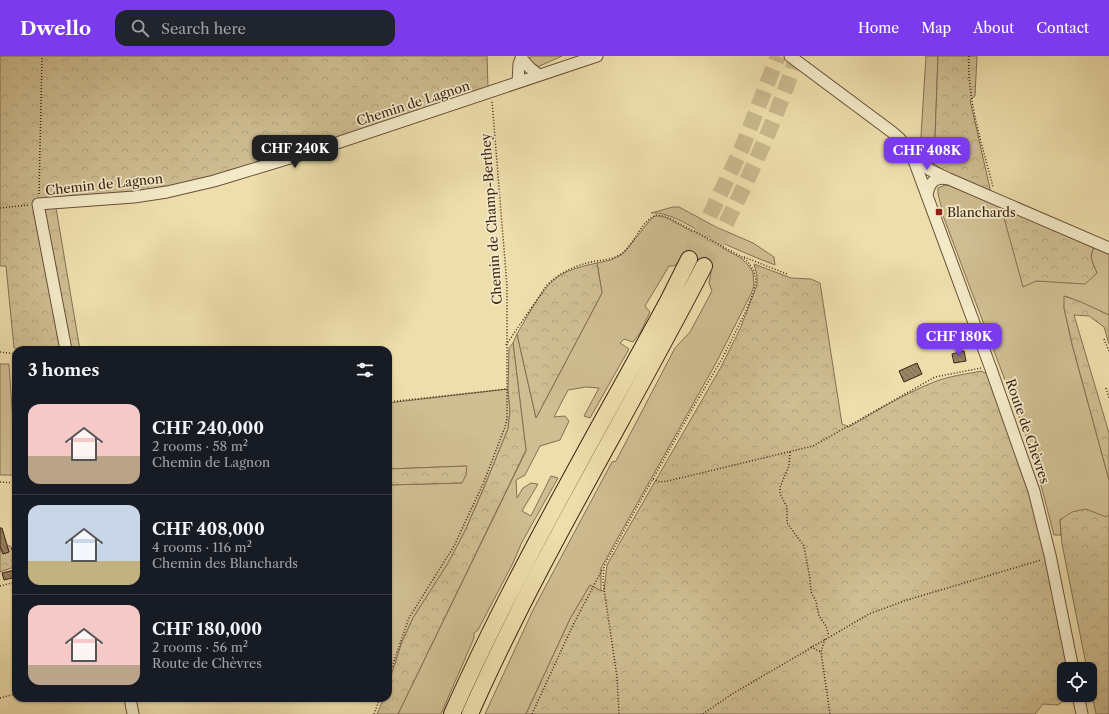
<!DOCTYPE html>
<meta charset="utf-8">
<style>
:root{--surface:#171b24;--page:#20242c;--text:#f1f3f6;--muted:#9ea1a6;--line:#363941;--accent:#7c3aed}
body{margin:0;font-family:"Libre Caslon Text",serif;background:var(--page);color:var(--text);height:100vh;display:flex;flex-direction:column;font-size:15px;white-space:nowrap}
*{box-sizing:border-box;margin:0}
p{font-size:13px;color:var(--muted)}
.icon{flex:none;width:22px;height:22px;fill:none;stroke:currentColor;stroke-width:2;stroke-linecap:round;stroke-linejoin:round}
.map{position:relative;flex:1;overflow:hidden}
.details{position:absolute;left:12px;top:290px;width:380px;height:356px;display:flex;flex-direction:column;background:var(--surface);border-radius:12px;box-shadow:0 1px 3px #0004}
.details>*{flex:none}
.buttons{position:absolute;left:1057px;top:606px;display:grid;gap:8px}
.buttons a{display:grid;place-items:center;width:40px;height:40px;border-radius:8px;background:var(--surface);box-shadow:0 1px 3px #0004;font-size:20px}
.price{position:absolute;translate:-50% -34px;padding:0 9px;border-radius:8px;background:var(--accent);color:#fff;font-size:13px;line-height:26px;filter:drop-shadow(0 1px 2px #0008)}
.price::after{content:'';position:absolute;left:50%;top:24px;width:12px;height:9px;margin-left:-6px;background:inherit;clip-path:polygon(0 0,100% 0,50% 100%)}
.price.current{background:#222;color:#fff}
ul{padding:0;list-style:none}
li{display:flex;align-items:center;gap:12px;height:100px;padding:0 16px}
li+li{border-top:1px solid var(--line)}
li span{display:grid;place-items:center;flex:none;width:112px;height:80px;border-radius:12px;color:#555}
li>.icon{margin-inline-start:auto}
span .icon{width:48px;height:48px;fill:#fffc;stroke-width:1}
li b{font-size:17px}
h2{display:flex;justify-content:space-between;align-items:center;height:48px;padding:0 16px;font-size:17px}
header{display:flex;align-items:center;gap:24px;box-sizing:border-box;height:56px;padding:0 20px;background:var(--accent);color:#fff}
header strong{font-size:19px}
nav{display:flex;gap:22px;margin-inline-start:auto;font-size:14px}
.search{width:280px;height:36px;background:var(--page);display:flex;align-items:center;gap:10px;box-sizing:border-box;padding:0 14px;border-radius:12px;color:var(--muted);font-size:15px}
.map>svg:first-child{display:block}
.green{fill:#cfbe92;stroke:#856f54}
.forest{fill:url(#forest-crowns);stroke:#856f54}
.building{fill:url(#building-back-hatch);stroke:#3b2015}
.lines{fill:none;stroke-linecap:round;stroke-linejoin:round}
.highway-tunnel{stroke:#c9b88d;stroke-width:16;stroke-dasharray:16 8;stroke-linecap:butt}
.minor-casing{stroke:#68503a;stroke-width:13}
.highway-casing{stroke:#3b2015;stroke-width:18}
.path{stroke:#3b2015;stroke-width:1.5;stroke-dasharray:1 2;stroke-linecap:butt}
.minor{stroke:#f3eac8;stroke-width:11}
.highway{stroke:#eddeab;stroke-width:16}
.poi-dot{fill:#8f2418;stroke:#f3eac8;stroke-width:1.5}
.labels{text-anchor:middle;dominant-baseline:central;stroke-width:3.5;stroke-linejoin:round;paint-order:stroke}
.street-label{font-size:13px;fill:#3b2015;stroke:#f3eac8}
.poi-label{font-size:13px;fill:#3b2015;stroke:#f3eac8;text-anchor:start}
</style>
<header>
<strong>Dwello</strong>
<div class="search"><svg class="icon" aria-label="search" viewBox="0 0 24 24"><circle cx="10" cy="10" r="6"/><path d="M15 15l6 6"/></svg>Search here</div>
<nav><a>Home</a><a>Map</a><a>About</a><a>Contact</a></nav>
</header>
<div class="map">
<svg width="1109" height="658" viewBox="0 0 1109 658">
<defs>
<pattern id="forest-crowns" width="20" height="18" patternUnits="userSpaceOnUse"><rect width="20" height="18" fill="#cfbe92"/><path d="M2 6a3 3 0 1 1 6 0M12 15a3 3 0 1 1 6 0" fill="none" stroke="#b3a37d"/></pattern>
<pattern id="building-back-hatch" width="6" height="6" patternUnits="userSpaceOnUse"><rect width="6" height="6" fill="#988363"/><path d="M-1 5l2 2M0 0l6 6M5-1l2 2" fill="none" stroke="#7d6b50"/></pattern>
</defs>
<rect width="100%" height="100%" fill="#eddeab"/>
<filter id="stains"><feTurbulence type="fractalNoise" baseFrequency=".005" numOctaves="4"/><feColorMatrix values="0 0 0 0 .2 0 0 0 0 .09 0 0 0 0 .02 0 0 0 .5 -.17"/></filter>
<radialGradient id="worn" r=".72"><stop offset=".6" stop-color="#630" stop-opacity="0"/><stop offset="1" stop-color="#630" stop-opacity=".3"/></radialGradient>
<!-- green -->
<path class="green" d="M531,0H562L535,12L529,3Z
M926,0H938L934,108L920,96Z
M945,129L953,130L1001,151L1036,225H1049L1097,217C1092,205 1088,201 1095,190L1109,195V259L1065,240L1064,252L1072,288L1109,424V478L1060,463L1061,479H1054L1038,418L1028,385L942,157C942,148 937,141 938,132Z
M673,151H679L716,171L753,187L774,201L775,209C754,201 733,192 712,182C695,174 671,155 651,157Z
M655,160H660L667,162L741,202L748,209L753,216L754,230L751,238L716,307L601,512V535L590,529L570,563L526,658H485L534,552L612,406L616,405L675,292L690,276L712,235L709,227L711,216L710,212L694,211V208L679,205L674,210H669L645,250L650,256L640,277L633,286L624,283L620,287L629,293L590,362L584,360L599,332L586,331L568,334L554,361L565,360L569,365L560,384L540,390L525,419L516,424L517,442L523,432L531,427L538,428L522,455L531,460L551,420L558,422L522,486L513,507L478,574L474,577V582L441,658H398L526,395L513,287L517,278L536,362L602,237L597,207L611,204L623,198L651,163Z
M0,308H9L14,380H16V419H0Z
M508,333L510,355L508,373L483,434L465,475L449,506L413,562L402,586L388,629V429L462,427L466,410L388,413V347Z"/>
<!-- forest -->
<path class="forest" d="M0,0H487L488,32L312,91L213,121L164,132L56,152L80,294H38L14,292L6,210H0Z
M938,0H977L975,40L970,44L991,137L958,123L934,108Z
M1001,151L1095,190C1088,201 1092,205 1097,217L1085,228L1036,225L1023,231Z
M597,207L602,237L536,362L517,278C526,263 541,234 554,224C565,214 583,210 597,207Z
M754,208L791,222L811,223L820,227L842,368L849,371C876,355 904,338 934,326C949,320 966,318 982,315L984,317L988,316L1031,437L1045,492L1068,613H1064V639H1071L1058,649L1043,648L1035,658H526L570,563L590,529L601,535L604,534L607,509L721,311L740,273L757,229V219Z
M1064,240L1081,246L1109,259V288L1104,271L1089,260L1074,259L1109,377V424L1072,288L1064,252Z
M513,287L526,394L398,658H377L384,642H388V629L402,586L413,562L448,507L465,475L483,434L508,373L510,355L508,333L509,292Z
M467,410L466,419L462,427L388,429V413Z
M1086,453L1106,461L1109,459V658H1096L1090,629V613H1087L1062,488L1060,464L1072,456Z
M7,489L16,493V498L12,504L14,511L0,516V492L3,498L9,496Z"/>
<!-- building -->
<path class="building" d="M964,295L966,305L954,307L952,298Z
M917,307L922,318L904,326L899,315Z
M0,472H2L9,496L3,498L0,490Z
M15,514L16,521L4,524L2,517Z"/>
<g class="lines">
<!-- highway-tunnel -->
<path class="highway-tunnel" d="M689,203L742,92L778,0
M704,210C740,142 773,73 797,0"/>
<defs>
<path id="minor" d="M790,0L892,76L900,83L912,99L991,313L1034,435L1050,499L1073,613
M521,2L530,12L539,19
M518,26L519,8L522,0
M914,100L930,114L949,123L1109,192
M927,140C929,126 935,120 948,123
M66,294L38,148L134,141L167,136L214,125L313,95L597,0
M1078,639L1082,658
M130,642L133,658"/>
<path id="highway" d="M452,658C515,516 594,382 668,245L689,203
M470,658C538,504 627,360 704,210"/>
</defs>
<!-- minor casing -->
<use href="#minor" class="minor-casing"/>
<!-- highway casing -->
<use href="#highway" class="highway-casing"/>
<!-- path -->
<path class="path" d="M969,0C967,44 982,88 993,131
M39,138L42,0
M0,152L29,149
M744,201L787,218
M1104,283L1109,295
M506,289L547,229C559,217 574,210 591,206C601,204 612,204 621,198C635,188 640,166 656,159L666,160L742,201L748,206L754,215L756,224L754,235L745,257L722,303L694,350L604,510L603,526L617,621L619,658
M0,296L16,298
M1106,332L1109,342
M388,346L507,333
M790,396L789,410L780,431V438L787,451V467L804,490L810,523L811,536L816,545L819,560L826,570L829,580
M653,423L660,426L668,425L813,390L935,321L981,312
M0,426L16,427
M11,493L16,492
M0,530L16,526
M825,583L821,596L830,658
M811,591L821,596
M388,622L409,562L454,490L483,428L505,371L507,363V230L492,45
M0,642L16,638
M344,642L380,643
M374,658L380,642
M532,658L573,569L603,512
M703,658L732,638L869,558L907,544L1041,504"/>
<!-- minor -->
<use href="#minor" class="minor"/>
<!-- highway -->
<use href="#highway" class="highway"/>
</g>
<!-- markers -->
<rect class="poi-dot" x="935" y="152" width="8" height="8" rx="2"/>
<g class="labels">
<!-- street labels -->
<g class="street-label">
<text transform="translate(413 47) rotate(-18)">Chemin de Lagnon</text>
<text transform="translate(104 128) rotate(-6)">Chemin de Lagnon</text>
<text transform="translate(491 163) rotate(-94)">Chemin de Champ-Berthey</text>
<text transform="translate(1028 375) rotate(71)">Route de Chèvres</text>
</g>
<!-- poi labels -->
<g class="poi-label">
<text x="947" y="156">Blanchards</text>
</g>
</g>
<rect width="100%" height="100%" filter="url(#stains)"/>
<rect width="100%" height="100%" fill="url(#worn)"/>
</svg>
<div class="buttons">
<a><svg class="icon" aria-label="locate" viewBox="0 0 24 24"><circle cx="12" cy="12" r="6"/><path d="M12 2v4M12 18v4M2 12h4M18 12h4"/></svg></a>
</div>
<b class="price current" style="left:295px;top:113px">CHF 240K</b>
<b class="price" style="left:927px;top:115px">CHF 408K</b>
<b class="price" style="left:959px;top:301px">CHF 180K</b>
<section class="details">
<h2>3 homes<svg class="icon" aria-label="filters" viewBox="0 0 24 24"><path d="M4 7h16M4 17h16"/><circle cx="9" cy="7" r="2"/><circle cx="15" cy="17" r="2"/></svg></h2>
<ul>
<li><span style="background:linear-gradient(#f6c9c9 65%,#b9a48a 0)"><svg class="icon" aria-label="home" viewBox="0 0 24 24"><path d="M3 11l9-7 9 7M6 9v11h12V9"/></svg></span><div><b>CHF 240,000</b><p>2 rooms · 58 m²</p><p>Chemin de Lagnon</p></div></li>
<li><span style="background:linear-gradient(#c9d6e8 70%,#c2b280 0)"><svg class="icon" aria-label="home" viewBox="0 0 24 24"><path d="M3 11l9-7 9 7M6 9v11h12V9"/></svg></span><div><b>CHF 408,000</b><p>4 rooms · 116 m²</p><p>Chemin des Blanchards</p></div></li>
<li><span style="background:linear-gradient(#f6c9c9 75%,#b9a48a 0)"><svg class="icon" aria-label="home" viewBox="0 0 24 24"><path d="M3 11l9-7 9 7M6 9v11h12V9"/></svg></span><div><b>CHF 180,000</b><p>2 rooms · 56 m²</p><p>Route de Chèvres</p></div></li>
</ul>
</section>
</div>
